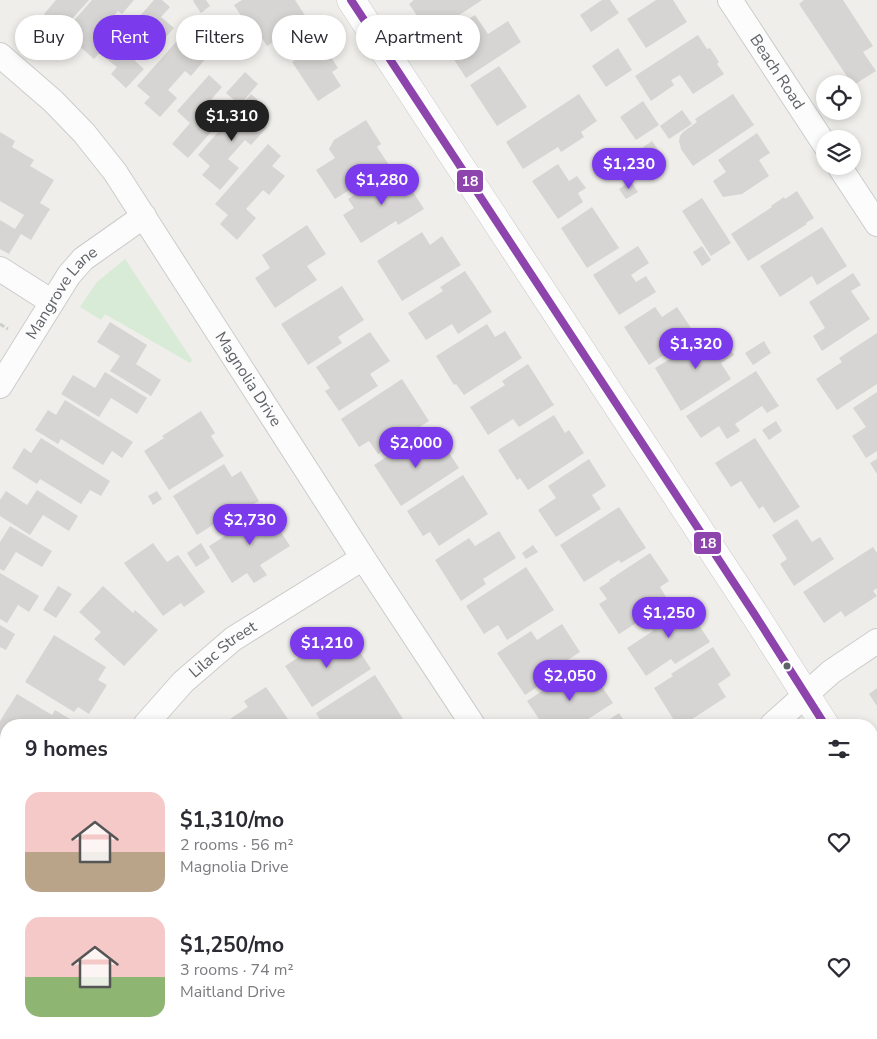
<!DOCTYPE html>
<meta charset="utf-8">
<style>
:root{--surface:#fff;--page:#f2f2f3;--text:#2b2b33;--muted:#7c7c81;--accent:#7c3aed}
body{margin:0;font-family:"Nunito Sans",sans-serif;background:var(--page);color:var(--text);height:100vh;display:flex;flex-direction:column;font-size:19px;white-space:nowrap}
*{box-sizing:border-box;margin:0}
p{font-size:16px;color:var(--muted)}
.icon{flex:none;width:28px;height:28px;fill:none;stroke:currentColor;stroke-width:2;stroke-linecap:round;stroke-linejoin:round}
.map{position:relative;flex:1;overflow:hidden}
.panel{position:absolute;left:0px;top:719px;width:878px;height:321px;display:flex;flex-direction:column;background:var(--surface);border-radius:20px 20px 0 0;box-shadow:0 2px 8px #0003}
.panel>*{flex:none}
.top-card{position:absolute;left:15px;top:15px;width:500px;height:45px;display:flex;gap:10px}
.fabs{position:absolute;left:816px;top:75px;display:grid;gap:10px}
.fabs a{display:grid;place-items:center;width:45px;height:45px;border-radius:50%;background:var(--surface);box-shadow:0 2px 8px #0003;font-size:25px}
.price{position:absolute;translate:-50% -42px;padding:0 11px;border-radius:18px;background:var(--accent);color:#fff;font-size:16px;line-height:32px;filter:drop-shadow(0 1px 2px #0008)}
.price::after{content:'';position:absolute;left:50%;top:30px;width:15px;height:11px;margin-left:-8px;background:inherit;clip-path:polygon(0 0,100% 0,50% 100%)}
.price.active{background:#222;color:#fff}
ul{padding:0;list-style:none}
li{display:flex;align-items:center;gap:15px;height:125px;padding:0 25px}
li span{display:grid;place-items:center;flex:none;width:140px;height:100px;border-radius:15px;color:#555}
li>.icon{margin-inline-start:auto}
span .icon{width:60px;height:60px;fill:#fffc;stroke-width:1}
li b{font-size:21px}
h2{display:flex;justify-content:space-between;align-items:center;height:60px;padding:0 25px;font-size:21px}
.chip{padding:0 18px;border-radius:22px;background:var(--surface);box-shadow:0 2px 8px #0003;font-size:18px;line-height:45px}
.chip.active{background:var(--accent);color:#fff}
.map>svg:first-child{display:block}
.industrial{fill:#dfddda}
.green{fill:#d8ebd6}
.building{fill:#d6d5d3}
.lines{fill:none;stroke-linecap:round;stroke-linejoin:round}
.street-casing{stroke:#cbcccc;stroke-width:26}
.secondary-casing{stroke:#cacacb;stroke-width:29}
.path{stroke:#cacfcc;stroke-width:3;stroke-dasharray:5 2.5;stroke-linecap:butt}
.street{stroke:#fdfcfc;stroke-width:24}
.secondary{stroke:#fdfcfc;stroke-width:28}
.bus-1-casing{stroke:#fff;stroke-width:11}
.bus-1{stroke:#8e44ad;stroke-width:8}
.bus-dot{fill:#5f6368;stroke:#fff;stroke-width:2}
.labels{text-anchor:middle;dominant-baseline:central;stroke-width:4.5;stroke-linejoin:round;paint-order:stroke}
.street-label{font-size:16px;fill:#5f6368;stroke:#fff}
.line-badge{stroke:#fff;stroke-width:2}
.badge-label{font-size:14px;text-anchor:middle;font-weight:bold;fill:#fff}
</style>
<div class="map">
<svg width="877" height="1039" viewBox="0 0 877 1039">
<rect width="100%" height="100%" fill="#efeeea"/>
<!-- industrial -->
<path class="industrial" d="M871,852L877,860V1039H842L841,1034H871Z"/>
<!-- green -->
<path class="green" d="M125,259L192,360L190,363L105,314L101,320L80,307L97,282Z"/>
<!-- building -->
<path class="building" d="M56,0H89L62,30L44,14Z
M92,0H134L122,14L118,11L101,30L112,39L94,59L77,44L83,37L70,25Z
M154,0H162L170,7L161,17L174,28L157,47L152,42L135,61L144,69L126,88L111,74L117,67L104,57Z
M194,0H206L210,6L201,13L193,1Z
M242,0H295L308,20L267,46L252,22L247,25L234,5Z
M414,0H482L435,31L427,20L422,23L409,4Z
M602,0H610L619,13L591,32L580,15Z
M656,0H673L687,22L646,48L627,19Z
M804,0H843L873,46L863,52L876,71L852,86V84L799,4Z
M475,15L488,34L508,21L521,42L466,78L440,38Z
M191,25L203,36L194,46L207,57L191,76L185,71L168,90L177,98L160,117L144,103L150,97L137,86Z
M698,35L707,49L710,48L719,62L717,64L724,74L693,94L680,75L671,80L674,85L651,101L635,76Z
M322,43L338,68L332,72L341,86L318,101L292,62Z
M618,48L632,70L606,87L592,66Z
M499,66L527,107L497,126L470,85Z
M245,72L258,84L240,105L226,93Z
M209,75L222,87L203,109L219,123L188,158L172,144L190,123L177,111Z
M251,94L264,106L255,116L267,127L251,145L245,140L228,159L239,168L220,190L202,175L210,166L198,155Z
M579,94L597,121L581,132L584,137L561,152L558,147L523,169L506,142Z
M733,94L754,125L693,166L681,149L679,141L680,136L683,132L697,122L695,119Z
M643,101L659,125L636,140L620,117Z
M682,110L692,124L669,139L660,126Z
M366,120L381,144L377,147L389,165L335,199L316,170L335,158L329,149L334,140Z
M0,132L15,141L12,147L34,160L30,166L54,180L40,203L50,209L31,240L21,234L9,254L0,249V220L15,229L24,215L0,201Z
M757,133L770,153L759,160L769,176L742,194L723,197L713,181L726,172L718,160Z
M652,141L667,162L656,169L642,148Z
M268,144L281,156L272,166L285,176L269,195L263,190L246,209L256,218L237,240L220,224L228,215L215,204Z
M558,164L569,181L577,176L586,188L578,193L583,202L558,219L532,181Z
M397,167L424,209L398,225L396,221L361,243L343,215L354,208L348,199Z
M631,181L638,192L626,199L619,189Z
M797,191L814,218L806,223L807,224L748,261L731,234L772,207L771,206L784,197L785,199Z
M702,198L731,243L711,256L682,211Z
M592,207L619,248L587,268L561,228Z
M307,225L326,254L307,266L317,280L275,308L255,278L270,268L262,255Z
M822,227L847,266L817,285L812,276L780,297L760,266Z
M422,232L430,245L442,236L461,265L402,301L377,261Z
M638,246L649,263L631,275L636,282L646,276L656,292L619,315L593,275Z
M702,246L711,260L702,266L693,252Z
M465,271L492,312L458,334L452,324L426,340L408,313L443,291L440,287Z
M853,273L861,285L851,291L870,319L822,351L813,336L825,328L809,302Z
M342,286L364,320L338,337L342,343L308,365L281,324Z
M655,307L662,317L677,307L695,334L649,365L624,327Z
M110,322L147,345L136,364L161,380L151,396L110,371L120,356L97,342Z
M487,324L495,337L505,331L522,358L464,395L456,384L454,385L436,356Z
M718,330L734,355L721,363L731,379L681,411L655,368Z
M370,332L390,361L370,374L378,386L339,411L325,391L330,388L316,367Z
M877,333V384L837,410L816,379L842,362L839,358Z
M764,341L771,353L753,365L745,353Z
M528,364L554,405L519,427L513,419L488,435L470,407L505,385L502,381Z
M756,371L779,406L767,413L762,406L735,424L740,431L727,439L719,426L701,438L686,416Z
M105,372L147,398L137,414L111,398L99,417L61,394L73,375L95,388Z
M402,379L429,421L378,454L369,441L359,447L341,419Z
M877,392V451L866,458L852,436L866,427L853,408Z
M65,400L133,442L122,458L112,451L103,465L61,439L58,444L35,430L48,410L56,415Z
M201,411L215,433L211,436L224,456L169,490L144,451L164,438L162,436Z
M554,415L565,433L569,430L584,453L528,490L520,478L517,480L498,450Z
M776,421L782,431L769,440L762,430Z
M438,436L459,468L401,506L374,465L408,443L413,452Z
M41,438L110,481L101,496L90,490L81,504L40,479L37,484L12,468L24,448L31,453Z
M755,438L800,507L774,523L763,506L759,509L741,481L731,487L715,463Z
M589,459L606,486L592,495L601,509L556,537L538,510L556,498L548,486Z
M877,459V474L870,463Z
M224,464L232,477L241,471L259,501L218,526L216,523L197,535L173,496Z
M463,475L488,514L439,546L430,532L423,536L407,511Z
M37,490L78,516L69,531L43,515L30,535L0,516V500L6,491L27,505Z
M157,491L162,499L153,505L148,496Z
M264,506L290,546L260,565L267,575L254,583L247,573L232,583L209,546L241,526L238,522Z
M619,507L646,548L621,563L619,560L584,582L560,545Z
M797,519L812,542L820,537L834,559L794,586L780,564L787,559L772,535Z
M10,526L52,551L42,567L16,552L4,571L0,569V542Z
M499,531L516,558L483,579L486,584L461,601L435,560L469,538L475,546Z
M153,543L167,562L178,555L205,592L184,607L181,603L163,616L124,563Z
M201,543L210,558L196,567L187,553Z
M533,545L538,552L526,559L522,553Z
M873,547L877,553V588L873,591L877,596L845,617L841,611L824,623L803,592Z
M650,553L669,581L660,587L669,602L619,634L599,604L607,599L599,588L610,581L609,580Z
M526,567L554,610L507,640L498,625L484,634L466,606Z
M0,573L39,596L29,612L18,605L7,623L0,619Z
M58,586L72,594L56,618L43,610Z
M103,586L133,613L135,610L158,630L124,666L94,639L101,632L79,612Z
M682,599L710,642L675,664L671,659L646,676L627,648L653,631L647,622Z
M562,624L580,652L546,674L549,679L525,695L497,653L531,631L537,640Z
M0,625L15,634L6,650L0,647Z
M335,634L343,647L353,641L371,669L312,707L285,666Z
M54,635L106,667L98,680L107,685L89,714L78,707L74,712L25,682Z
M713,647L731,675L718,684L726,697L683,725H677L654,688L673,676L671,674Z
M568,674L576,686L594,675L613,703L579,725H558L556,722L551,725H543L527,701Z
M375,675L403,719L394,725H323L316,713Z
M266,687L292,725H234L230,719L248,707L244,701Z
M877,688V706L869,694Z
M17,694L52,715L55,710L80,725H6V739L0,736V721Z
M619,713L627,725H601Z
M0,743L6,747V804L0,801Z
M0,809L6,813V849L0,859Z
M871,1025L874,1039H845L844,1034H871Z
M88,1034H137L133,1039H94L95,1038Z
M150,1034H190L187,1039H147Z
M216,1034H235L236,1035L234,1039H213Z
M302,1034H320L322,1039H304Z
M361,1034H410V1039H361Z
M423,1034H483L486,1039H427Z
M496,1034H523L515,1039H500Z
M709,1034H780V1039H709Z"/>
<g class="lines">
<defs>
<g id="street">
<path id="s1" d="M730,0L825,145"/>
<path id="s2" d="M0,55L53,101L84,133L115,172L363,558L473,725"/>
<path d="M839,166L877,224"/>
<path d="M0,269L52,302"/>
<path id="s3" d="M0,386L69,275L83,259L144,216"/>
<path id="s4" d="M145,725L183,682L233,639L363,558"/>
<path d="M772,725L831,672L877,641"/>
<path d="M0,959L6,949"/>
<path d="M654,1034L655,1039"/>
</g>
<path id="secondary" d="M351,0L755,615L825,725
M871,794L877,803"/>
</defs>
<!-- street casing -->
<use href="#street" class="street-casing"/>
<!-- secondary casing -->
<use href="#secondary" class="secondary-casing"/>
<!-- path -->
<path class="path" d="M0,324L8,329"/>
<!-- street -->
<use href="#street" class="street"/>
<!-- secondary -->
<use href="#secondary" class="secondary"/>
<defs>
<path id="bus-1" d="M351,0L755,615L825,725"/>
</defs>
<!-- bus-1 casing -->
<use href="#bus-1" class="bus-1-casing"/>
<!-- bus-1 -->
<use href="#bus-1" class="bus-1"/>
</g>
<!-- markers -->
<circle class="bus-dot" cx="787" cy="666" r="4.5"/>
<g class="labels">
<!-- street labels -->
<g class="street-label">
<text stroke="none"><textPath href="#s1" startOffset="86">Beach Road</textPath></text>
<text stroke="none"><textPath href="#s3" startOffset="112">Mangrove Lane</textPath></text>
<text stroke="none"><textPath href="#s2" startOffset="411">Magnolia Drive</textPath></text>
<text stroke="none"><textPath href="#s4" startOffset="109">Lilac Street</textPath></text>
</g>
</g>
<g class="line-badge">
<rect x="456" y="169" width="28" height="24" rx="5" fill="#8e44ad"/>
<rect x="693" y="531" width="29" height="24" rx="5" fill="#8e44ad"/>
</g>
<g class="badge-label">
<text x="470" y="186">18</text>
<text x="708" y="548">18</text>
</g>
</svg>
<div class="fabs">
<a><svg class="icon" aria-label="locate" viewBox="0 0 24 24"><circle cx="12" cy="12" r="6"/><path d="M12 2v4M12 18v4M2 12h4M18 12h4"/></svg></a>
<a><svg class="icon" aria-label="layers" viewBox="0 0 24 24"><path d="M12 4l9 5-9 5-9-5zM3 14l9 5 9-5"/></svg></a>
</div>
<b class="price active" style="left:232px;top:142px">$1,310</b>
<b class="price" style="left:629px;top:190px">$1,230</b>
<b class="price" style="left:382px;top:206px">$1,280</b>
<b class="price" style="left:696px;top:370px">$1,320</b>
<b class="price" style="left:416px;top:469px">$2,000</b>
<b class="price" style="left:250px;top:546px">$2,730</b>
<b class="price" style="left:669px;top:639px">$1,250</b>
<b class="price" style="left:327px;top:669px">$1,210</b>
<b class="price" style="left:570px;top:702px">$2,050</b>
<div class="top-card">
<a class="chip">Buy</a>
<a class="chip active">Rent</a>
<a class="chip">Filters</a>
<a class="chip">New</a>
<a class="chip">Apartment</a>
</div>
<section class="panel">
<h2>9 homes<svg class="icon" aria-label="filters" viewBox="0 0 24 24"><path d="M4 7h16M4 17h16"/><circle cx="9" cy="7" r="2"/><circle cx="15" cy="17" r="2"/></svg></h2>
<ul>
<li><span style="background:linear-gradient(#f6c9c9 60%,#b9a48a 0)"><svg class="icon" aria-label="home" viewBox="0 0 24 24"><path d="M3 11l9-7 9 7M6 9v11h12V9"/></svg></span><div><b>$1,310/mo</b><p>2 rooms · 56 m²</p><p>Magnolia Drive</p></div><svg class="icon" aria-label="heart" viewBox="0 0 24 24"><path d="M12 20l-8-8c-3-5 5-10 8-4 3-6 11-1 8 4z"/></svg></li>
<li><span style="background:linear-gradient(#f6c9c9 60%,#8fb573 0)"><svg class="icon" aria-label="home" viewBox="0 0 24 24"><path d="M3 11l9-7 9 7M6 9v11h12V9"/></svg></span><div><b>$1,250/mo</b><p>3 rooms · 74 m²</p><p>Maitland Drive</p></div><svg class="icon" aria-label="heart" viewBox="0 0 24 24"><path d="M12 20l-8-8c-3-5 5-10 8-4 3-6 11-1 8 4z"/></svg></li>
</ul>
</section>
</div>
